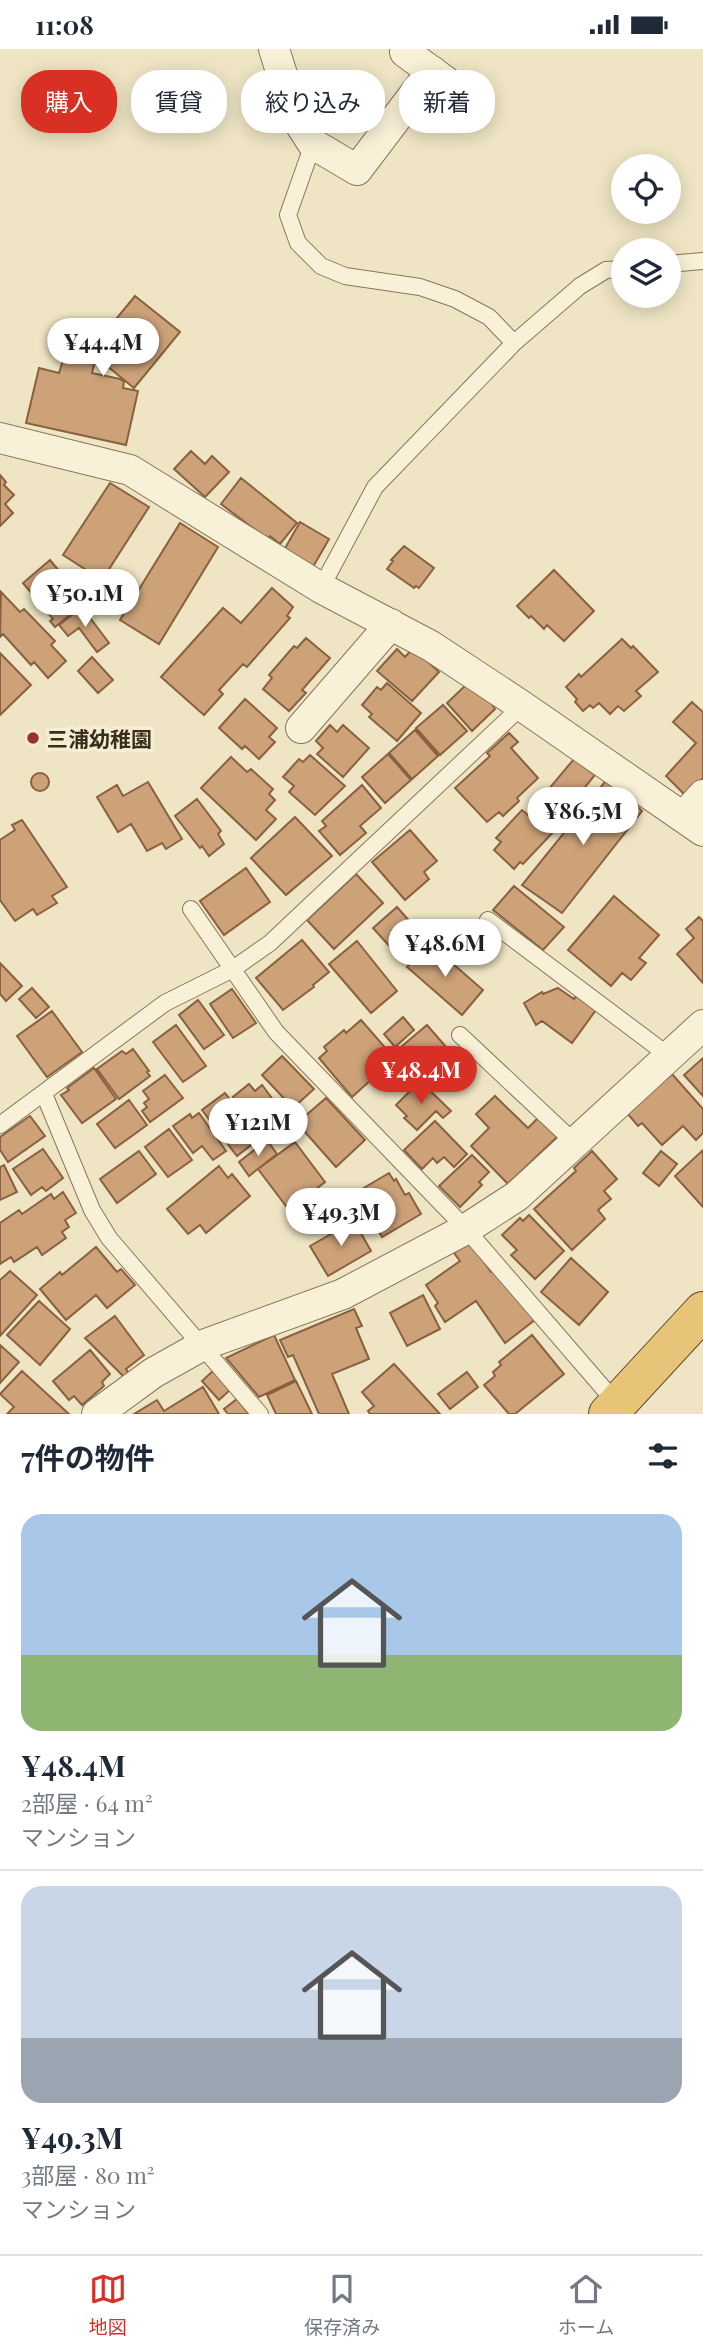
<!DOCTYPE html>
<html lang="ja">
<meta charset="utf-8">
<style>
:root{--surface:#fff;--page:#f2f2f3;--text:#1f2937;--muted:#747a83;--line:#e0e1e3;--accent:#d93025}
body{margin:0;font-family:"Playfair Display","Noto Sans JP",serif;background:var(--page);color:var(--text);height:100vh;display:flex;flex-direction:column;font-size:26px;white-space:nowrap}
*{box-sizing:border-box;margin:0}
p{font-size:23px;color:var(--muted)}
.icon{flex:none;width:38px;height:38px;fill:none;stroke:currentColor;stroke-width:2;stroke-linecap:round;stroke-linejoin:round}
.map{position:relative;height:1365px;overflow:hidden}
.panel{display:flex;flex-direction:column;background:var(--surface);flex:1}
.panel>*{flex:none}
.banner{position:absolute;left:21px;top:21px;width:662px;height:63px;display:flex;gap:14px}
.buttons{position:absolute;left:611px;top:105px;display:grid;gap:14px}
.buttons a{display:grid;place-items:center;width:70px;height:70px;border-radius:50%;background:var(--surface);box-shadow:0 4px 18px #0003;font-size:35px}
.price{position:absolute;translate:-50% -60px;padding:0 16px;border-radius:24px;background:#fff;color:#222;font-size:23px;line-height:46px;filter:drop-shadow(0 2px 4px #0008)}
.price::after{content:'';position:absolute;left:50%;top:42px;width:21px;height:16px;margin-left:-10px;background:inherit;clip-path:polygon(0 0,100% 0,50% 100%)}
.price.current{background:var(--accent);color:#fff}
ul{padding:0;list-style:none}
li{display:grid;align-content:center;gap:14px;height:371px;padding:0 21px}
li+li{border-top:2px solid var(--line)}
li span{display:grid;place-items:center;height:217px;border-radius:21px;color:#555}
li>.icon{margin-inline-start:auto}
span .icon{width:126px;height:126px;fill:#fffc;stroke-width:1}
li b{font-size:30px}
h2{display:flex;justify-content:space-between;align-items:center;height:84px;padding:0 21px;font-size:30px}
.chip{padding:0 24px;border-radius:28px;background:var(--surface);box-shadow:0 4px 18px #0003;font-size:24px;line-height:63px}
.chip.current{background:var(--accent);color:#fff}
.status{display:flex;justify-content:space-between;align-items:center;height:49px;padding:0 35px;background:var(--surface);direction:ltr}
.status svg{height:19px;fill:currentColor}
.menu{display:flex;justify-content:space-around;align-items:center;height:98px;border-top:2px solid var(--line);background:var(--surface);font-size:19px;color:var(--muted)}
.menu a{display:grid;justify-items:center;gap:4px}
.menu .current{color:var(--accent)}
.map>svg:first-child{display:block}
.building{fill:#cda279;stroke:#89613f;stroke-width:2}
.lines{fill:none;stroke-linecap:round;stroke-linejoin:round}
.service-casing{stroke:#89765a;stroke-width:18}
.minor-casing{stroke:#89765a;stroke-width:32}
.trunk-casing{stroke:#57442e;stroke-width:40}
.service{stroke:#f9f1d7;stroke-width:16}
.minor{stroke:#f9f1d7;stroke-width:30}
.trunk{stroke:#e8c478;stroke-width:38}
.poi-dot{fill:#993029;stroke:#f6eed3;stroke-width:2.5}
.labels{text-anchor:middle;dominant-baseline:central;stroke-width:7;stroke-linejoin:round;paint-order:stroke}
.poi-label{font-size:21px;font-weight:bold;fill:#392d1e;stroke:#f6eed3;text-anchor:start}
</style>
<div class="status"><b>11:08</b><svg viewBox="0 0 49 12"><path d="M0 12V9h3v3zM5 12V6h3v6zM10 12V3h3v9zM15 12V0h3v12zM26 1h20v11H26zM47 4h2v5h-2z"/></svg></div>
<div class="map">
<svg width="703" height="1365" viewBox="0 0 703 1365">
<rect width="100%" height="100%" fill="#efe5c4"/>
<!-- building -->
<path class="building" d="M135,247L180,283L134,339L96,308L92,324L120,330L124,333L123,339L138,342L126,396L26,374L39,319L59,324L64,308L74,311L77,299L90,302Z
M191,402L205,415L212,407L229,423L205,448L174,420Z
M0,426L6,433L4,436L14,446L5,455L13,464L0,477Z
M241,429L297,474L280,495L270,487L267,490L221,455Z
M110,434L149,458L102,531L63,506Z
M300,473L329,490L313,518L284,501Z
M180,474L218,498L159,595L120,571Z
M404,497L434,519L419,539L416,537L414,539L387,520L393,512L391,511Z
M50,511L78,545L76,547L83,555L55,578L50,572L53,570L23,534Z
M554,521L594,562L564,592L547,576L544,580L531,567L529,569L517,557Z
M272,539L293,558L287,567L290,569L247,618L243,615L219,641L223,645L204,666L161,628L223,559L241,574Z
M1,543L20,563L24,560L55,592L51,596L66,612L48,629L34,613L31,616L3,585L0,588Z
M82,558L109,594L97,603L79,579L68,587L59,576Z
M306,589L330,609L302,641L306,644L289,662L263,640L272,629L269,626L294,597L297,599Z
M622,590L631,599L633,597L658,623L636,642L641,647L624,662L618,657L610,665L599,654L593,659L590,656L583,662L575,653L577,650L566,638L579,625L581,628Z
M413,599L439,623L412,652L377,622L397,600L405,608Z
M0,604L31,636L0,666Z
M92,608L113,631L98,644L78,622Z
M387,634L421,664L397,692L369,668L372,665L362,656L377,638L381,641Z
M468,634L496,654L493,657L495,660L472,682L447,654Z
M245,650L277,679L269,688L275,693L259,710L245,697L242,700L219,679Z
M692,653L703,663V729L686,747L666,727L696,694L673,673Z
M443,656L467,682L440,706L416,679Z
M330,676L337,683L343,676L369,699L343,728L317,705L323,699L316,692Z
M415,681L438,707L412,730L389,704Z
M509,684L518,693L511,699L538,729L517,749L519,752L503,767L499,763L487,773L455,739L490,707L487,704Z
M388,705L411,731L385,754L362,728Z
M310,706L345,737L315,766L289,743L294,737L283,728L299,710L303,713Z
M231,708L247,723L251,720L273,740L269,745L275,751L266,761L276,770L256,791L201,739Z
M574,710L595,726L563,765L542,748Z
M31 733a9 9 0 1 1 18 0a9 9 0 1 1-18 0Z
M608,729L642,762L562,864L522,836Z
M148,733L182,790L166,800L162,794L147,802L131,775L118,783L97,748L117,736L123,747Z
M362,736L381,759L360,777L366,784L340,806L319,782L326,777L322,772Z
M197,750L221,782L218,785L224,795L209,807L202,797L200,799L175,767Z
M535,758L557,779L523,815L520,813L514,820L494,801L501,793L496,789L522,761L528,766Z
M295,768L332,807L286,846L251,809Z
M22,771L67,838L52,847L57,854L37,866L33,860L15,872L0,851V791L15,781L12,776Z
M410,781L437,812L424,823L429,830L405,851L372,813Z
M246,819L270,853L224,886L200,852Z
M356,825L383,854L334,900L307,871Z
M514,837L564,878L543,901L493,861Z
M614,847L659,886L639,909L646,914L631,931L622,924L611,937L568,901Z
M397,858L426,891L403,912L373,879Z
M699,868L703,872V934L677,905L694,889L686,880Z
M302,891L329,923L313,936L314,938L283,961L256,929Z
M357,892L397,942L371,964L329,915Z
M428,893L483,941L462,966L407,918Z
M0,914L22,937L6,952L0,945Z
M32,939L49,958L36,969L19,950Z
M558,939L574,950L576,947L596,961L572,994L542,972L536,976L524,954L542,943L543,945Z
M232,940L256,974L233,989L210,955Z
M198,951L224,986L204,1000L179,966Z
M52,962L82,1003L47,1028L17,987Z
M403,968L414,981L395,998L384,985Z
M361,971L389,1003L374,1015L381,1022L352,1048L319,1009L327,1002L324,998L344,981L346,984Z
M176,976L206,1017L183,1033L153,993Z
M427,976L446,998L431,1011L429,1008L405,1027L389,1008Z
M133,1000L149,1022L147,1023L150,1027L119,1050L97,1020L122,1002L126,1005Z
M282,1007L314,1040L293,1059L262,1026Z
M703,1009V1047L684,1026Z
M94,1019L116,1050L82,1074L61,1046L69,1041L67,1039Z
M672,1025L703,1060V1084L696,1091L683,1077L662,1096L642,1074L638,1077L627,1064Z
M165,1026L183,1049L150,1073L142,1062L147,1058L144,1054L149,1050L143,1042Z
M420,1032L451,1062L443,1069L436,1062L417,1081L404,1069L407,1067L396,1056Z
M249,1035L255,1042L262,1036L286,1068L263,1086L233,1048Z
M225,1044L260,1089L237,1107L202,1061Z
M495,1047L528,1079L538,1069L557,1088L508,1135L471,1097L489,1079L476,1065Z
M326,1049L365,1091L336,1118L297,1074Z
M129,1051L147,1076L115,1099L97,1075Z
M199,1064L226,1102L213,1111L202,1097L193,1104L173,1077L190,1065L192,1069Z
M30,1067L45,1087L8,1113L0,1101V1088Z
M435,1072L467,1105L454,1118L444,1108L437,1114L433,1109L422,1120L404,1101Z
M169,1080L192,1111L168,1128L145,1098Z
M267,1091L277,1105L249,1127L239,1113Z
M295,1093L325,1133L315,1141L320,1147L304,1159L299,1153L289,1161L258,1120Z
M43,1100L63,1129L46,1142L42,1138L31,1146L13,1120Z
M703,1101V1158L675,1127Z
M139,1102L156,1125L117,1154L100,1130Z
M592,1102L617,1130L604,1142L611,1150L598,1161L605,1170L572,1201L534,1160L576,1122L574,1119Z
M661,1102L677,1115L659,1137L643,1124Z
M472,1106L489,1123L479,1133L482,1136L460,1158L439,1137Z
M4,1116L17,1143L0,1151V1118Z
M219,1117L228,1129L232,1125L250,1147L206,1184L200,1176L188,1185L167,1160Z
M389,1124L394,1132L396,1130L405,1146L409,1144L421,1165L382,1188L357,1143Z
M63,1143L76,1164L65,1171L69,1178L62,1183L66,1189L42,1206L37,1198L14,1213L11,1208L0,1215V1174L19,1161L22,1165L51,1145L54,1150Z
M529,1166L564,1202L535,1230L511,1206L517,1201L502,1186L520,1169L523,1172Z
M354,1172L371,1202L328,1227L310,1197Z
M470,1193L491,1223L495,1221L536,1270L505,1294L476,1252L445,1273L435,1257L438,1254L426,1236L460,1212L454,1204Z
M96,1198L117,1223L121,1220L135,1236L107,1259L96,1246L66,1271L40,1240L60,1223L62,1226Z
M571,1209L608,1243L579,1276L541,1243Z
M10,1222L37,1246L0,1287V1231Z
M423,1246L440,1280L407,1297L390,1264Z
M39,1252L70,1280L40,1316L7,1286Z
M354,1260L362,1277L356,1279L369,1310L332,1325L349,1365H319L293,1306L288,1308L280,1291Z
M115,1267L144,1306L126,1320L129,1325L124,1328L85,1289Z
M274,1286L295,1331L259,1348L226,1309Z
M532,1286L564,1325L515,1365H509L484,1336L495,1327L493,1323L501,1316L499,1313Z
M0,1296L19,1313L0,1334Z
M90,1301L110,1325L102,1333L104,1337L82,1356L74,1347L69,1351L53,1332Z
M394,1315L440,1365H370L368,1362L374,1357L362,1343Z
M214,1321L231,1340L219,1351L202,1332Z
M22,1322L69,1365H7L14,1358L0,1345Z
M467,1323L478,1338L450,1360L438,1345Z
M296,1332L312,1365H276L267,1346Z
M203,1338L219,1365H134L157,1351L164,1362Z
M237,1350L249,1365H228L224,1360Z"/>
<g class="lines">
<defs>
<path id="service" d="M313,95L288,166L298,194L321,217L345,227L420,238L455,250L489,268L514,294
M668,215L703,212
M321,539L375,438L514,294L580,237L606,221L623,220
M191,860L276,983L466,1180L617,1355
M488,871L669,1007
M460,986L574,1093
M44,1045L92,1161L109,1189L260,1365
M0,1076L165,954L233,920L270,894L522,657"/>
<path id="minor" d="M274,0L295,67L313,95L357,121L432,22
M405,3L460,43
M0,389L130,421L321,539L431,597L522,657L703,782
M301,679L391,575
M683,768L703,746
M97,1365L153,1324L203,1296L343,1245L466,1180L517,1147L703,976"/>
<path id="trunk" d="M608,1365L703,1262"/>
</defs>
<!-- service casing -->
<use href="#service" class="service-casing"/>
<!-- minor casing -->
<use href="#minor" class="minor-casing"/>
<!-- trunk casing -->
<use href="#trunk" class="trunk-casing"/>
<!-- service -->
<use href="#service" class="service"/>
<!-- minor -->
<use href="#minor" class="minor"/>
<!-- trunk -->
<use href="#trunk" class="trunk"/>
</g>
<!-- markers -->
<circle class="poi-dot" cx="33" cy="689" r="7"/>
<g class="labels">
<!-- poi labels -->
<g class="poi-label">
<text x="47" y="689">三浦幼稚園</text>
</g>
</g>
</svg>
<div class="buttons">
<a><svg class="icon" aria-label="locate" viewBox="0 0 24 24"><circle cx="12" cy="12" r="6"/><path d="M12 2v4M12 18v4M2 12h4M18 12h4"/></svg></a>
<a><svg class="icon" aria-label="layers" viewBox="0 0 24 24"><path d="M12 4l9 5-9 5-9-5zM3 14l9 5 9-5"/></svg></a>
</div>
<b class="price" style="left:103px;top:329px">¥44.4M</b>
<b class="price" style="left:85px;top:580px">¥50.1M</b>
<b class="price" style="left:583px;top:798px">¥86.5M</b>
<b class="price" style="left:445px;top:930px">¥48.6M</b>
<b class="price current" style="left:421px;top:1057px">¥48.4M</b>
<b class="price" style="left:258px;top:1109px">¥121M</b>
<b class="price" style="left:341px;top:1199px">¥49.3M</b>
<div class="banner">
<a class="chip current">購入</a>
<a class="chip">賃貸</a>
<a class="chip">絞り込み</a>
<a class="chip">新着</a>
</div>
</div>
<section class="panel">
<h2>7件の物件<svg class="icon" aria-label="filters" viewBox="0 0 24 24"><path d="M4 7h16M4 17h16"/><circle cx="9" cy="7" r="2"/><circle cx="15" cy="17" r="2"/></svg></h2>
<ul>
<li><span style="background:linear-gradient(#a9c7e8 65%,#8fb573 0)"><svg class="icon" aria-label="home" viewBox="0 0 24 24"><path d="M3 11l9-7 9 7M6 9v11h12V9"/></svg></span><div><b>¥48.4M</b><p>2部屋 · 64 m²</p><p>マンション</p></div></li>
<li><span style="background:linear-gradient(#c9d6e8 70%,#9aa5b1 0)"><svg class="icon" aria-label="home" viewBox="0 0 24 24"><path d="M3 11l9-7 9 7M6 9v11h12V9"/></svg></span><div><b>¥49.3M</b><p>3部屋 · 80 m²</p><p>マンション</p></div></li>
</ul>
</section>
<nav class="menu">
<a class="current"><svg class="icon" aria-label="map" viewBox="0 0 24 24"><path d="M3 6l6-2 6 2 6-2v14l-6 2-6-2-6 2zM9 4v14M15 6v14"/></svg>地図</a>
<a><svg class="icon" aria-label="saved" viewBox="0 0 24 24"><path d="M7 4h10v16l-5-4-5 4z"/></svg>保存済み</a>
<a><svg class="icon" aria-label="home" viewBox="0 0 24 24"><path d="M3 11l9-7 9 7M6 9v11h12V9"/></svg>ホーム</a>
</nav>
